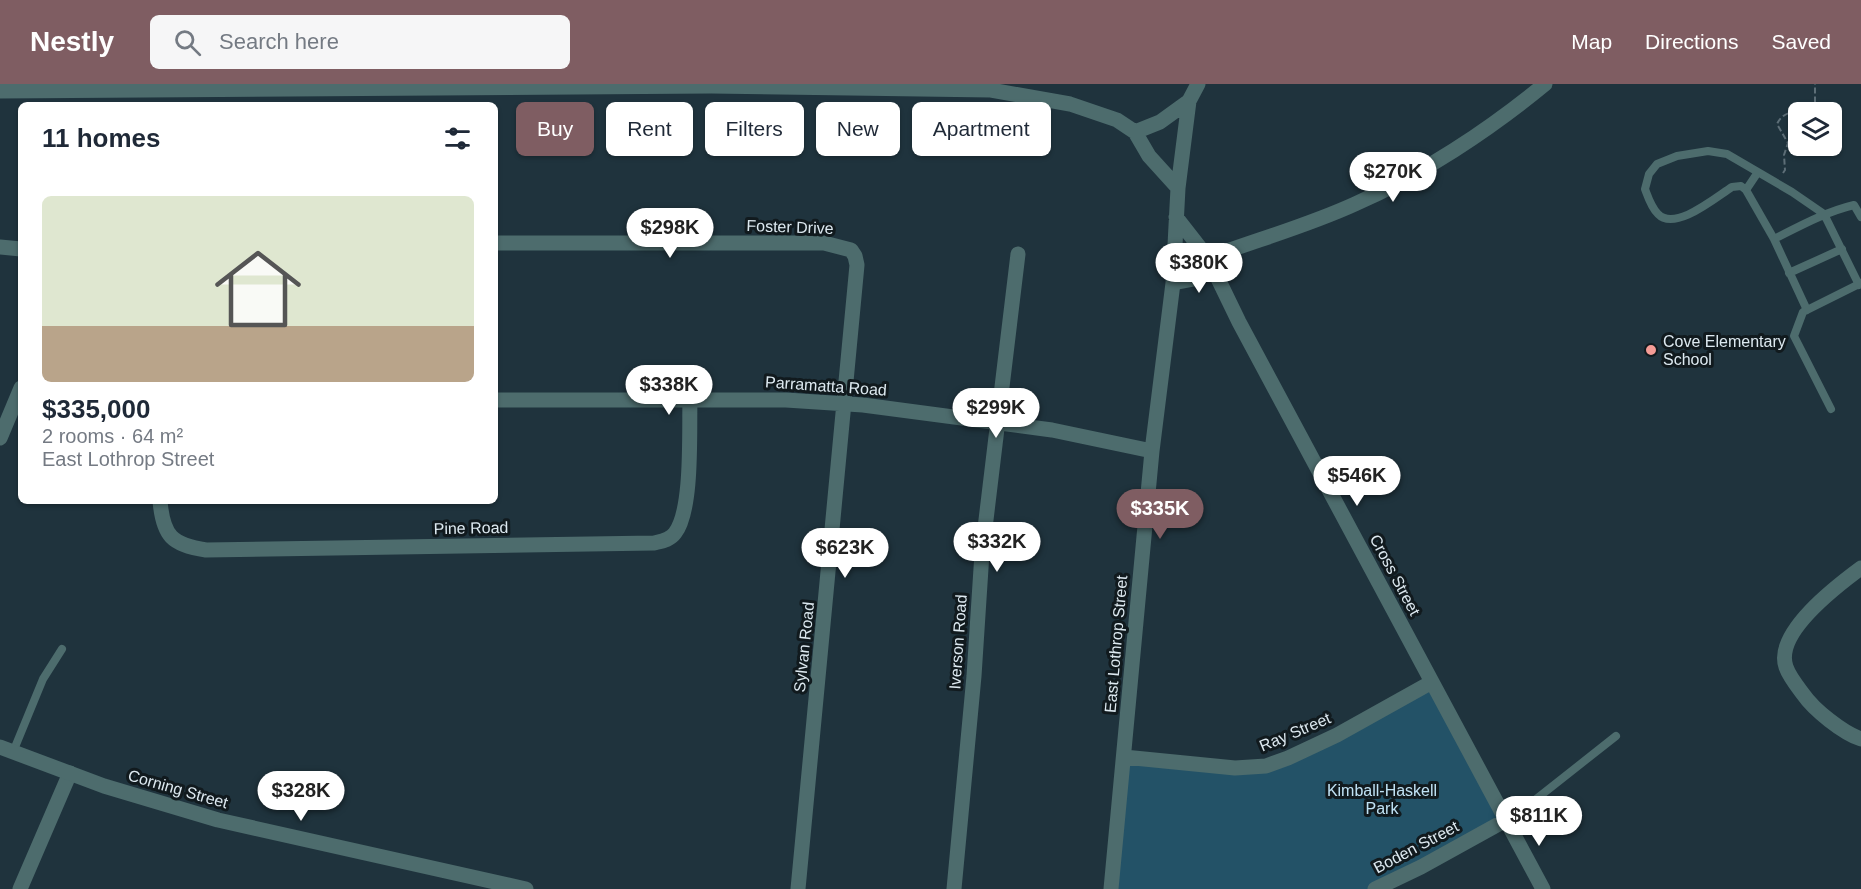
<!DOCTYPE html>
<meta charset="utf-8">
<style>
:root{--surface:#fff;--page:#f6f6f7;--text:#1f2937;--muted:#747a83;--line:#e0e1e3;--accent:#7f5d62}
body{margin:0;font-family:Arial,sans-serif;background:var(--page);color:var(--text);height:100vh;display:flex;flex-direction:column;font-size:22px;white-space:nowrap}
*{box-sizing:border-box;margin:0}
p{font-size:20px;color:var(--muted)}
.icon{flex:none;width:33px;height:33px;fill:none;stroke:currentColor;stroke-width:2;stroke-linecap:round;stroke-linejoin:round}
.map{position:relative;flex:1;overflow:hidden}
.side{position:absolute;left:18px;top:18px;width:480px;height:402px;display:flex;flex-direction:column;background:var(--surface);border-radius:9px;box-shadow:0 2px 4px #0004}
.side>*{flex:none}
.top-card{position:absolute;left:516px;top:18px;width:570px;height:54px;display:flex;gap:12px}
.controls{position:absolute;left:1788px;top:18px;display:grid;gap:12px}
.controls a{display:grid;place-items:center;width:54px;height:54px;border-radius:9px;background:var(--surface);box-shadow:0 2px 4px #0004;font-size:30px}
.price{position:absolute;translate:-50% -51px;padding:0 14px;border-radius:21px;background:#fff;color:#222;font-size:20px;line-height:39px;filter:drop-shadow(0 2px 3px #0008)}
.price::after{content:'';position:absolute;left:50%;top:36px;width:18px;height:14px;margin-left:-9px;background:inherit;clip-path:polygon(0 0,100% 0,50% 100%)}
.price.current{background:var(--accent);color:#fff}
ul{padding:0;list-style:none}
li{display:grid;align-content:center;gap:12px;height:318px;padding:0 24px}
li+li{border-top:2px solid var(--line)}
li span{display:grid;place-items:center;height:186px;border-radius:9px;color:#555}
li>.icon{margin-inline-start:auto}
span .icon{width:108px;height:108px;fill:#fffc;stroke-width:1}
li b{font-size:26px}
h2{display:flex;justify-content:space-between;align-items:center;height:72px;padding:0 24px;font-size:26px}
.pill{padding:0 21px;border-radius:9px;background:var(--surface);box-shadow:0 2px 4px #0004;font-size:21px;line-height:54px}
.pill.current{background:var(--accent);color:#fff}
header{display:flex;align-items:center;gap:36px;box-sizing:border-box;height:84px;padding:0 30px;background:var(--accent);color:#fff}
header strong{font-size:28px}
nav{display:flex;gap:33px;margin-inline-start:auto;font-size:21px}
.search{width:420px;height:54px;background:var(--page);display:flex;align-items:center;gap:15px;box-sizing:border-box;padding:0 21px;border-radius:9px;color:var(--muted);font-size:22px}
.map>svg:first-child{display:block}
.green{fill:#235267}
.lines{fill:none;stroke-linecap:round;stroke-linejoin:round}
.path{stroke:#5d6e77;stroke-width:2;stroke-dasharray:6 3;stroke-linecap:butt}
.service{stroke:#4d6c6d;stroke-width:8}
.minor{stroke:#4d6c6d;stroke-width:15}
.tertiary{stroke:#4d6c6d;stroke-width:15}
.poi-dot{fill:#f59c96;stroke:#111a1e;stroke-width:2}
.labels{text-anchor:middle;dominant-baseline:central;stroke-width:6;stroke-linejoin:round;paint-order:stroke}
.street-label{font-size:16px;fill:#dde9f0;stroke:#111a1e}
.poi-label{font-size:16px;fill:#dde9f0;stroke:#111a1e;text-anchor:start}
.park-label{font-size:16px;fill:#c0e2f4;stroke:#111a1e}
</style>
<header>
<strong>Nestly</strong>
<div class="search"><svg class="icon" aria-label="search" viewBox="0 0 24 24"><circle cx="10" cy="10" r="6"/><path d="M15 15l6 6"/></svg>Search here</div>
<nav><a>Map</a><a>Directions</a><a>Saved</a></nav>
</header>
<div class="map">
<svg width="1861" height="805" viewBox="0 0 1861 805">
<rect width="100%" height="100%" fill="#1f333d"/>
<!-- green -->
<path class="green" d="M1432,598L1506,736L1380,805H1118L1124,673L1235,684L1288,674Z"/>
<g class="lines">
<!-- path -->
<path class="path" d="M1783,89L1785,86L1784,71L1788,59L1777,40C1784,24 1803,29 1815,20V0"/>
<!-- service -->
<path class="service" d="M1746,106L1758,88
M1774,155C1800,142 1825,128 1854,121L1861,133
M1789,189L1842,165
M1807,226L1774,155L1746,106L1741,102L1732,103C1716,113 1675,148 1658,130C1651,123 1648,113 1645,105L1649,90L1657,80L1677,72L1708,67L1727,70L1792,108L1824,130L1859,201
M1831,325L1794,252L1803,228L1861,199
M13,668L43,595L62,565
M1506,736L1521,727L1616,652"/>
<!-- minor -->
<path class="minor" d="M0,7L711,2L991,6L1070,20L1117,36L1135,48L1149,72L1178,104
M1135,48L1160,38L1189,17
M1176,133L1208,174L1239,238L1543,805
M495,159H824L851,166L855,172L857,181L798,805
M0,163L21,165
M1208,174C1256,156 1307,142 1355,120C1421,91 1489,46 1545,0
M1173,199L1194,195L1214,187
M495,316H786L863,321L1052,346L1152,367
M0,354L21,304
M160,417C163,452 172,461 206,466L654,459C662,457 670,456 675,449C693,426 689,347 690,316
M1861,484C1838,501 1774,549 1786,583C1789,592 1797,602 1803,610C1814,626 1843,649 1861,655
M1124,673L1235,684L1266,682L1288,674L1337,651L1432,598
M20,805L70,689
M954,805L974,592L982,469L1018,170
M1111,805L1152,367L1173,199L1178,104L1189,17L1198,0
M1375,805L1421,783L1506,736"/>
<!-- tertiary -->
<path class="tertiary" d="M0,663L104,702L218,736L526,805"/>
</g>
<!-- markers -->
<circle class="poi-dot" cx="1651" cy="266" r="6"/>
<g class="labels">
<!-- street labels -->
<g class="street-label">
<text transform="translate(790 143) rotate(2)">Foster Drive</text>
<text transform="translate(826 302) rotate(4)">Parramatta Road</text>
<text transform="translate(471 444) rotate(-1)">Pine Road</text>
<text transform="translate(1395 491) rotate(62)">Cross Street</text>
<text transform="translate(958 558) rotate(-86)">Iverson Road</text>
<text transform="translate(1116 560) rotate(-85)">East Lothrop Street</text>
<text transform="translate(804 563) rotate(-84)">Sylvan Road</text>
<text transform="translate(1295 648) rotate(-23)">Ray Street</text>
<text transform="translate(178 705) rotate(16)">Corning Street</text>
<text transform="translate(1416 763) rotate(-28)">Boden Street</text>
</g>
<!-- poi labels -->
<g class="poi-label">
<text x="1663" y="257">Cove Elementary<tspan x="1663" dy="18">School</tspan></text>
</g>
<!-- park labels -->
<g class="park-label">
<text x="1382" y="706">Kimball-Haskell<tspan x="1382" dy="18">Park</tspan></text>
</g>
</g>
</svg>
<div class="controls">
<a><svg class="icon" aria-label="layers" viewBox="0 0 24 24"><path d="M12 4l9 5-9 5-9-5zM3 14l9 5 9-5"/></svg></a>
</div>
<b class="price" style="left:1393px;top:119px">$270K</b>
<b class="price" style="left:670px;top:175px">$298K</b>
<b class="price" style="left:1199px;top:210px">$380K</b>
<b class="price" style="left:669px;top:332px">$338K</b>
<b class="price" style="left:996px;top:355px">$299K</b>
<b class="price" style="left:1357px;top:423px">$546K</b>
<b class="price current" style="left:1160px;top:456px">$335K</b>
<b class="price" style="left:997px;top:489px">$332K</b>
<b class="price" style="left:845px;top:495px">$623K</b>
<b class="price" style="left:301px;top:738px">$328K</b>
<b class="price" style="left:1539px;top:763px">$811K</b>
<div class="top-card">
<a class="pill current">Buy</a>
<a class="pill">Rent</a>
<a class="pill">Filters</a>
<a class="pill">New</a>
<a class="pill">Apartment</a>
</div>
<section class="side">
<h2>11 homes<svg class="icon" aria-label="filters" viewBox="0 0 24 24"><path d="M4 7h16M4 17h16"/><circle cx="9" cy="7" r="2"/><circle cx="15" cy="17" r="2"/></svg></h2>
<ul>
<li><span style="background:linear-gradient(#dfe7d0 70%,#b9a48a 0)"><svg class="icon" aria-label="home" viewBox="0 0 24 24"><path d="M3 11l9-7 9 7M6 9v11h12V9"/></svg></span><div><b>$335,000</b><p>2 rooms · 64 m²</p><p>East Lothrop Street</p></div></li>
</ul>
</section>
</div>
